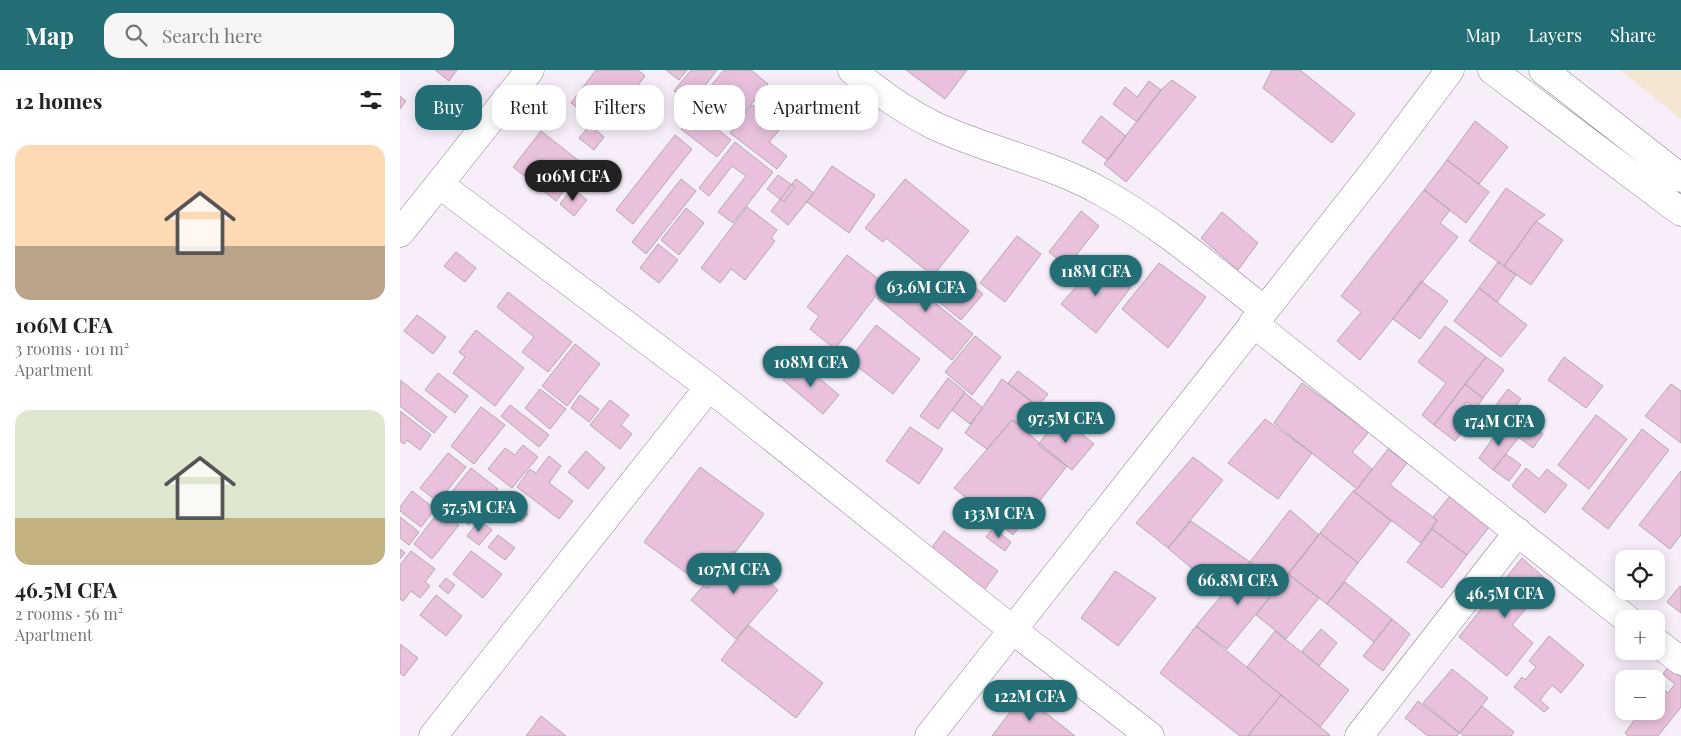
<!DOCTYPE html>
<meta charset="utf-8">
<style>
:root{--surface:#fff;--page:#f6f6f6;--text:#222;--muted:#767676;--accent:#236e74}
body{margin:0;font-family:"Playfair Display",serif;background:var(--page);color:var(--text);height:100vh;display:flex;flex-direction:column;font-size:19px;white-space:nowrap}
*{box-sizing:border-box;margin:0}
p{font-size:16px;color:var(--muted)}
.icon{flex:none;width:28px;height:28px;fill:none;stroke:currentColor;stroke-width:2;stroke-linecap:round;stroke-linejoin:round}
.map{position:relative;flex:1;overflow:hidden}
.panel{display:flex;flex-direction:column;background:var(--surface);width:400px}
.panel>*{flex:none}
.banner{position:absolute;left:15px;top:15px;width:475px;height:45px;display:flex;gap:10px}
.buttons{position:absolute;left:1215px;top:480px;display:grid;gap:10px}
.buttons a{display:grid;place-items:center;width:50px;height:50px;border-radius:10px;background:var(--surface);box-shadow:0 2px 12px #0003;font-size:25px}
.price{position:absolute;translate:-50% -42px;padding:0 11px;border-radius:18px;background:var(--accent);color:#fff;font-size:16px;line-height:32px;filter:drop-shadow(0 1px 2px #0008)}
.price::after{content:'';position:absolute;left:50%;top:30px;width:15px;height:11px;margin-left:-8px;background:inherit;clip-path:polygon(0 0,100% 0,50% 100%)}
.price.selected{background:#222;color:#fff}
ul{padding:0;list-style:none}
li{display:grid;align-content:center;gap:10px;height:265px;padding:0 15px}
li span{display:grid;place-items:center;height:155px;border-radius:15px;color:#555}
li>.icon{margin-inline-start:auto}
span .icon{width:90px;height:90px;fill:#fffc;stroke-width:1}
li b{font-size:21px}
h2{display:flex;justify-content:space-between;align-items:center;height:60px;padding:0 15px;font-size:21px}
.tag{padding:0 18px;border-radius:15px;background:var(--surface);box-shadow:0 2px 12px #0003;font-size:18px;line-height:45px}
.tag.selected{background:var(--accent);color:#fff}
header{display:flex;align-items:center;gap:30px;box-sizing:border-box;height:70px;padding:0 25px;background:var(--accent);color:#fff}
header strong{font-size:24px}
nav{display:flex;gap:28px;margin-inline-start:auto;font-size:18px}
.search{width:350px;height:45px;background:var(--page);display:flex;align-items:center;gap:12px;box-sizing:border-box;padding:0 18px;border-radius:15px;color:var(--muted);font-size:19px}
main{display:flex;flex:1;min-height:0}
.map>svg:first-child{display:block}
.education{fill:#f3e6d2}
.building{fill:#e9c1dd;stroke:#b4a8b0}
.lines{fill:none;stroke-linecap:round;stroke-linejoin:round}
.minor-casing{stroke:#8c838e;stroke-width:29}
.minor{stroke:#fff;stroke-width:28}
</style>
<header>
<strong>Map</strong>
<div class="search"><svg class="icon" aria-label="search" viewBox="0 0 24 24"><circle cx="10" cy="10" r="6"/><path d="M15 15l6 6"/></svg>Search here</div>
<nav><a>Map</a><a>Layers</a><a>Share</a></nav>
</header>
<main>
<section class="panel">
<h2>12 homes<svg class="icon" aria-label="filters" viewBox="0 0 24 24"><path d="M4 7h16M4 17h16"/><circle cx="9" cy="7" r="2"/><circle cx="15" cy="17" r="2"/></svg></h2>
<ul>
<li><span style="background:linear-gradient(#ffd9b3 65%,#b9a48a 0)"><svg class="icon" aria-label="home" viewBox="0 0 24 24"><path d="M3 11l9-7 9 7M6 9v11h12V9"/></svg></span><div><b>106M CFA</b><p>3 rooms · 101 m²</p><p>Apartment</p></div></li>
<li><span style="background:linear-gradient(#dfe7d0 70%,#c2b280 0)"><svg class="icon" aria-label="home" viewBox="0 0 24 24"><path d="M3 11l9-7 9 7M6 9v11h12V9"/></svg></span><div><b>46.5M CFA</b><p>2 rooms · 56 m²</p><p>Apartment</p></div></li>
</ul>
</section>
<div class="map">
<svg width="1281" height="666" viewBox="0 0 1281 666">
<rect width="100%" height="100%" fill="#f7eefa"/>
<!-- education -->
<path class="education" d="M1220,0H1281V49Z"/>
<!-- building -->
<path class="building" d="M35,0H57L49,11Z
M196,0H238L245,6L204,59L171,33Z
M266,0H287L279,10Z
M291,0H317L291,34L274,21Z
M324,0H351L368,14L332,57L299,30Z
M506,0H567L545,29Z
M872,0H900L955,44L932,73L863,18Z
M772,10L796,27L726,112L704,94L761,20Z
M749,11L761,20L737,52L713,34L725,17L737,27Z
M0,26L6,31L0,39Z
M243,29L258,40L246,54L232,42Z
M352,35L381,58L369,72L387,86L377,99L330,63Z
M295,41L331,70L317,87L281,59Z
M701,46L726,66L708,90L682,72Z
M1075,51L1108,77L1079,114L1047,90Z
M190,55L204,67L194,80L179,68Z
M141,61L184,95L156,131L113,97Z
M275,65L292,79L233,154L216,140Z
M335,72L373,102L333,153L318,142L346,106L332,96L309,126L299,118Z
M1047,90L1089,122L1066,153L1024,120Z
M432,96L475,125L449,163L407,132Z
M378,105L395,117L384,132L367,119Z
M281,109L296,121L246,184L232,172Z
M396,109L414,123L388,155L371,141Z
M505,109L569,161L533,206L486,168L483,172L465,158Z
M172,118L187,130L174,146L160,134Z
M1106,118L1145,145L1136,151L1104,196L1069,171Z
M1024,120L1050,140L1040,153L1058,167L960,290L937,271L961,242L941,226Z
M347,137L377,160L371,168L375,171L345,210L331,199L320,213L301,198Z
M286,138L304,153L279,185L261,170Z
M681,141L699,156L667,197L649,182Z
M822,142L858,173L838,200L801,168Z
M1136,151L1163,170L1131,215L1104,196Z
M617,166L641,184L605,232L580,213Z
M258,174L278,190L259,213L240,198Z
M56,182L76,198L65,212L44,196Z
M447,185L485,214L435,279L410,259L419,246L407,237Z
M698,192L731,217L696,263L661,234Z
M1098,192L1116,205L1097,232L1079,218Z
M759,193L806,227L768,278L722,239Z
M498,202L515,216L526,203L545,218L534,232L573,264L552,290L477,228Z
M560,205L583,224L561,250L538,231Z
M1021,211L1048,231L1020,269L993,249Z
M1079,218L1127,255L1101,287L1054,251Z
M108,222L172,272L148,302L122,282L134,267L97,237Z
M17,245L46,267L33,284L4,261Z
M476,255L520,289L493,324L449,290Z
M1045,256L1086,287L1034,355L1022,345L1046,313L1018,292Z
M76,260L124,298L95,336L53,303L65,287L59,282Z
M575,266L601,287L572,325L545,302Z
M175,274L200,294L167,336L142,316Z
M1086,287L1104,300L1083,328L1065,314Z
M1164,287L1203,316L1186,338L1148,310Z
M398,291L439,325L423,344L383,310Z
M618,301L648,324L638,336L608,313Z
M38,303L68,326L55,343L25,320Z
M548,308L565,322L538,359L520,346Z
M602,309L641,339L625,359L612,350L587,379L565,363Z
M0,310L47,347L34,363L0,336Z
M902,313L969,362L952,382L972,399L957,419L874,353Z
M1065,314L1083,328L1075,339L1067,332L1057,345L1069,354L1055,371L1034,355Z
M1271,314L1281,321V373L1245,346Z
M140,319L166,339L150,359L125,338Z
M1108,319L1121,329L1106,350L1093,339Z
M565,323L583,338L570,354L552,340Z
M180,325L199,339L189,352L171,338Z
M210,330L229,345L221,355L232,364L220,379L190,355Z
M110,335L149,365L139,377L101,346Z
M81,337L105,355L74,394L51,376Z
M0,341L31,365L20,380L7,370L4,374L0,371Z
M1113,341L1143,364L1133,378L1102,355Z
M1196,345L1227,369L1189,419L1158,395Z
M660,346L694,374L672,400L638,375Z
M865,349L912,383L878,429L828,393Z
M612,350L667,396L613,465L554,418Z
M1102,355L1119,367L1093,400L1079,388Z
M510,357L543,379L519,414L486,391Z
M1242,359L1269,380L1208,459L1182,439Z
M123,375L138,387L112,418L88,399L105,378L115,385Z
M988,379L1007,393L990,415L1037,450L1021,473L953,421L957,419Z
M186,381L205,398L188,419L168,402Z
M48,383L66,397L38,432L20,418Z
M1106,384L1121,395L1109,411L1093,400Z
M149,386L161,396L149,413L173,431L159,449L117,417L130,399L136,403Z
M793,387L823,410L768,478L736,453Z
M300,397L364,444L308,519L244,472Z
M71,398L98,419L69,455L42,434Z
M1126,398L1139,409L1147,399L1167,415L1145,443L1112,416Z
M1281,401V465L1270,479L1239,455Z
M12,421L35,439L21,457L0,441V437Z
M953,421L991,451L958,493L920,463Z
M1050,426L1090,456L1067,485L1032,459L1037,450L1033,447Z
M118,436L128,444L122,452L111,444Z
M40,440L59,455L32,489L14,474Z
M890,440L919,465L880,515L850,492Z
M0,447L19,462L9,475L0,468Z
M79,450L92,460L79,475L67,466Z
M791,451L850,492L823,525L768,478Z
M593,458L611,472L605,481L586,467Z
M1032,459L1067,485L1042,518L1007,492Z
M544,461L598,501L579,527L525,487Z
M920,463L958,493L927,534L888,504Z
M98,465L115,478L105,490L88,477Z
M0,479L5,483L0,489Z
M11,481L35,499L25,512L30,516L20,528L11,521L3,531L0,529V495Z
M71,481L102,504L83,528L53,504Z
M333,481L378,520L336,569L291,530Z
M1122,488L1149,512L1112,555L1133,573L1107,606L1059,567Z
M850,492L880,515L827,579L796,556Z
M715,501L756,528L718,576L681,548Z
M888,504L919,528L886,569L856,545Z
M46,508L55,515L48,524L39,516Z
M945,512L992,549L974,572L927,534Z
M1280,516L1281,517V543L1267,532Z
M36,525L62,546L46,566L20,545Z
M992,549L1010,564L983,601L963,586Z
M348,555L423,613L396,648L321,590Z
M796,556L881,625L848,666H840L760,603Z
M921,559L937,573L919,596L902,581Z
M875,561L949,620L920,657L847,597Z
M1149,566L1184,595L1161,623L1152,615L1140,630L1149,638L1144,642L1114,617L1122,607L1125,610L1136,597L1129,591Z
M0,574L18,588L4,606L0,603Z
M1268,597L1281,607V637L1258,666H1228L1225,663L1241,641H1249L1253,644L1256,641L1259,636L1256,634V623L1261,618L1268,623L1275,614L1263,604Z
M1052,599L1088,628L1060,663L1023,633Z
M623,625L675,666H592Z
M881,625L930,665L929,666H848Z
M1018,631L1059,663L1057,666H1028L1005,648Z
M1082,636L1114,662L1111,666H1064L1060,663Z
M141,646L166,666H126Z"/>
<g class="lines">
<defs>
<path id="minor" d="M452,0C477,21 503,40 533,55C588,81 649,92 702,122C760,154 812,199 864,240
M1092,0L1281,142
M1143,0L1281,108
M39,114L309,317L613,560L750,666
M0,163L130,0
M853,253L1227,549
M1256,572L1281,591
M33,666L309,317
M529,666L979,95L1050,0
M959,666L1118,462"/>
</defs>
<!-- minor casing -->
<use href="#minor" class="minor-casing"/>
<!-- minor -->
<use href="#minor" class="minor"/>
</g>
</svg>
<div class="buttons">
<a><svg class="icon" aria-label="locate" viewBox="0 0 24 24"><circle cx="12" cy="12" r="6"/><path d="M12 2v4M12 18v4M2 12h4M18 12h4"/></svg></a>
<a>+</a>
<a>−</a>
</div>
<b class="price selected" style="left:173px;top:132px">106M CFA</b>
<b class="price" style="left:696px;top:227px">118M CFA</b>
<b class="price" style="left:526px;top:243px">63.6M CFA</b>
<b class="price" style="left:411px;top:318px">108M CFA</b>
<b class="price" style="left:666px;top:374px">97.5M CFA</b>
<b class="price" style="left:1099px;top:377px">174M CFA</b>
<b class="price" style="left:79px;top:463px">57.5M CFA</b>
<b class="price" style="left:599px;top:469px">133M CFA</b>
<b class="price" style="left:334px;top:525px">107M CFA</b>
<b class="price" style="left:838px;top:536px">66.8M CFA</b>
<b class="price" style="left:1105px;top:549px">46.5M CFA</b>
<b class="price" style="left:630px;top:652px">122M CFA</b>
<div class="banner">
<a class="tag selected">Buy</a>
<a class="tag">Rent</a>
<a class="tag">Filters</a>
<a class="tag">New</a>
<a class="tag">Apartment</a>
</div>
</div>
</main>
